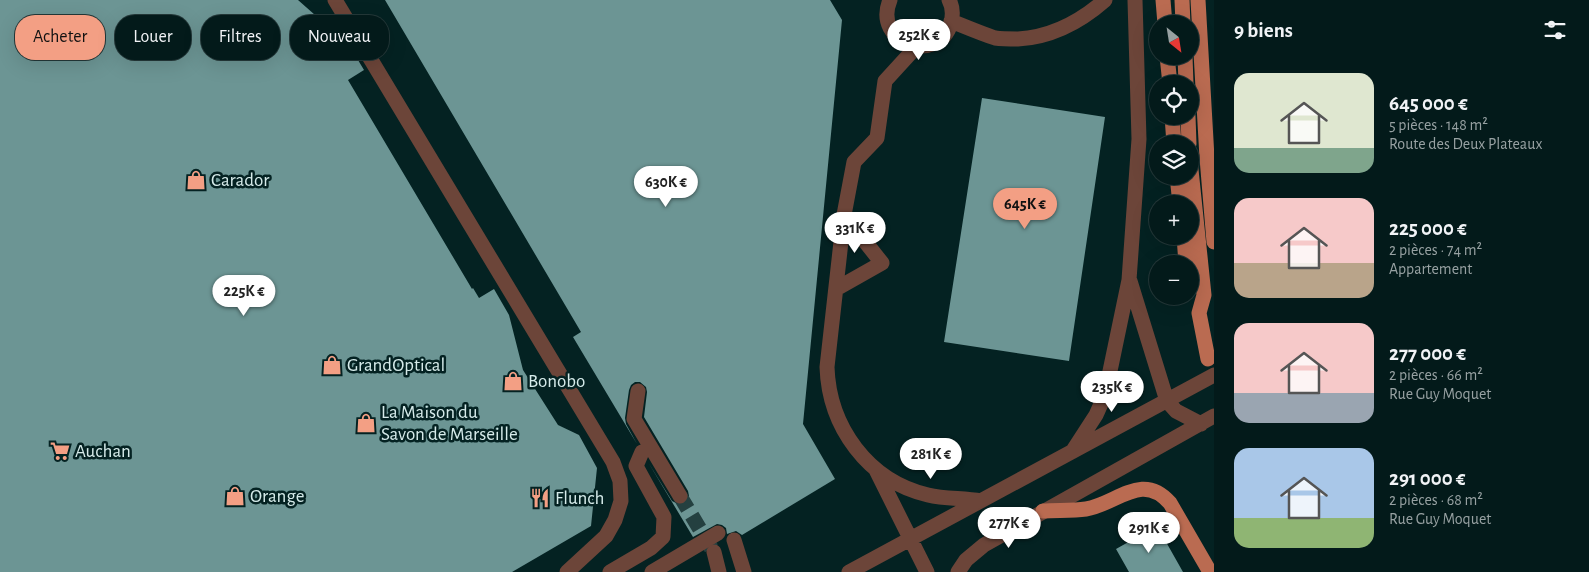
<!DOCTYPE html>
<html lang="fr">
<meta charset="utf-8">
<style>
:root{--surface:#031a1a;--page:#0d2323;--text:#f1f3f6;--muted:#97a1a2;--line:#243839;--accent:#f39f84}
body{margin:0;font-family:"Alegreya Sans",sans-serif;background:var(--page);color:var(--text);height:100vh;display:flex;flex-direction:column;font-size:19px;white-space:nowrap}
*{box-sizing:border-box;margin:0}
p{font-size:16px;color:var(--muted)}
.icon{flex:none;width:28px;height:28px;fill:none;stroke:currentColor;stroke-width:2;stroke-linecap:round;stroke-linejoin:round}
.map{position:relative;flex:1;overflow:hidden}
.side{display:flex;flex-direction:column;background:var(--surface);width:375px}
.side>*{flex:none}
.hud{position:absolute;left:15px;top:15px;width:475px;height:45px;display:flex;gap:10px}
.needle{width:32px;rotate:150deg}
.controls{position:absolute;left:1149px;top:15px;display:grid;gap:10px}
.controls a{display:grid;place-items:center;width:50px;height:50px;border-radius:50%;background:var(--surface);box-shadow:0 5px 20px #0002,0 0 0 1px var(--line);font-size:25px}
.price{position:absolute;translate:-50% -42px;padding:0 11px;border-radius:18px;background:#fff;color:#222;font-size:16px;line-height:32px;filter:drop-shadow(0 1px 2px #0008)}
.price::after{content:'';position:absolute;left:50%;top:30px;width:15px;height:11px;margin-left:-8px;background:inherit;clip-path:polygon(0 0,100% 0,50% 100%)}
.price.on{background:var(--accent);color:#111}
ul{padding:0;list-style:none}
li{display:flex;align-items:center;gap:15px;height:125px;padding:0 20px}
li span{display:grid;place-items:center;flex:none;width:140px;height:100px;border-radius:15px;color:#555}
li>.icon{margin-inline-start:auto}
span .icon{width:60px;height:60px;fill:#fffc;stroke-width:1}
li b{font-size:21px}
h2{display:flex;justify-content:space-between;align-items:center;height:60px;padding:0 20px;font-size:21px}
.tag{padding:0 18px;border-radius:20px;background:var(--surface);box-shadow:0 5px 20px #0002,0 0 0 1px var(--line);font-size:18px;line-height:45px}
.tag.on{background:var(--accent);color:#111}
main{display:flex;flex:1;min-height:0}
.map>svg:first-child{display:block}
.building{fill:#6c9594}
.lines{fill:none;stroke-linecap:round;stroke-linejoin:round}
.minor-tunnel{stroke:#244040;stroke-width:15;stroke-dasharray:15 8;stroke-linecap:butt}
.minor{stroke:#6c4539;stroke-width:15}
.major{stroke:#ba6b51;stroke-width:15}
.minor-bridge{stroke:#6c4539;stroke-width:15}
.labels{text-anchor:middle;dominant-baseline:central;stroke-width:5;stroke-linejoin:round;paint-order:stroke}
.poi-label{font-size:19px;fill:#d6ebea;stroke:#042222;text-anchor:start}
</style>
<main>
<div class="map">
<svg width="1214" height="572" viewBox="0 0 1214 572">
<rect width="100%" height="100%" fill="#042222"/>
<!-- building -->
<path class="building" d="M0,0H298L349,45L364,70L348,80L472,289L473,288L479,298L494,289L509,315L523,370L558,425L579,435L597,468L591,526L512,572H0Z
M385,0H830L842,20L803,424L835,479L742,535L736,531L727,534L726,528L722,525L717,524L693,537L648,462L672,501L680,505L685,504L689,496L688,491L644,417L647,392L646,387L640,382H635L631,385L629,390L625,418L626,424L637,444L573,337L581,332Z
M982,98L1105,117L1069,361L944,342Z
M1157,526L1183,572H1129L1116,549Z"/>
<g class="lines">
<!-- minor-tunnel -->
<path class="minor-tunnel" d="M680,496L713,551"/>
<!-- minor -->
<path class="minor" d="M335,0L613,462L620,481L621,501L615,520L606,536L567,572
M890,0C872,43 938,66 951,23C953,15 953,7 949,0
M951,21C966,27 980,33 995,38C1002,39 1011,39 1018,39C1052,37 1080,22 1105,0
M917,46L885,81L877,138L854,162L844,215L827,367C829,427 868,481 928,495C945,499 963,498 981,501
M1130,281L1167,401L1176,411L1201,424
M836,289L882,263L844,215
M638,391L634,419L680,496
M1072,452L1096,415L1105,395L1129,280L1139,139L1135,0
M876,470L927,572
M734,540L744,572
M714,552L719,572
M610,572L651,548L663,537L664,517L636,466L642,452
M849,572L1214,375
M958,572L966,560L984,545L1214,416"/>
<!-- major -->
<path class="major" d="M1163,0L1165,24
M1182,0L1183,24
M1198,0L1207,158L1214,242
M1167,56L1170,84
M1185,56L1186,84
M1172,116L1174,144
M1188,116L1189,144
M1190,160L1204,295L1199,313L1208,359
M1177,176L1180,204
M1184,236L1186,264
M1043,511C1057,510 1072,511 1086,509C1117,504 1142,471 1170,503L1210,572"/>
<!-- minor-bridge -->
<path class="minor-bridge" d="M652,572L718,533"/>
</g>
<!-- icons -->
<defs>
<symbol id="shop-bare" viewBox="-9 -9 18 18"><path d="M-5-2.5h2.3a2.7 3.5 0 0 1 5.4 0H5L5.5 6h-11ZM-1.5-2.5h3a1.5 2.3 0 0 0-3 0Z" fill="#f39f84" stroke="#042222" stroke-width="2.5" paint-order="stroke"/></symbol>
<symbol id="supermarket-bare" viewBox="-9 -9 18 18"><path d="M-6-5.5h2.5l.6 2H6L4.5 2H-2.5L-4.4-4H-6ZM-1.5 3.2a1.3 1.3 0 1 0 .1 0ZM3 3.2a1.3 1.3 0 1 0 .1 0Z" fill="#f39f84" stroke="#042222" stroke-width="2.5" paint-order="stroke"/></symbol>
<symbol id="restaurant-bare" viewBox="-9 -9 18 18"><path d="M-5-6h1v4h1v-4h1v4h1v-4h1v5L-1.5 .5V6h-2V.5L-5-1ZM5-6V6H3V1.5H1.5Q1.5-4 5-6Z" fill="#f39f84" stroke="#042222" stroke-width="2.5" paint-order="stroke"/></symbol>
</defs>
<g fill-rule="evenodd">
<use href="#shop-bare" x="182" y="166" width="28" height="28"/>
<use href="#shop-bare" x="318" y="351" width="28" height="28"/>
<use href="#shop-bare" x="499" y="367" width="28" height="28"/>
<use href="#shop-bare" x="352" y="409" width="28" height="28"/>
<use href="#supermarket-bare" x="46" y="437" width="28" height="28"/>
<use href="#shop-bare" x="221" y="482" width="28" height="28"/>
<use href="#restaurant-bare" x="526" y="484" width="28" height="28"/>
</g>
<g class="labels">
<!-- poi labels -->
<g class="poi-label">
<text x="211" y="180">Carador</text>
<text x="347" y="365">GrandOptical</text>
<text x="528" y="381">Bonobo</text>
<text x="381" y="412">La Maison du<tspan x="381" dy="22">Savon de Marseille</tspan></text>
<text x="75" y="451">Auchan</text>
<text x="250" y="496">Orange</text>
<text x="555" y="498">Flunch</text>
</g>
</g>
</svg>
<div class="controls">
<a><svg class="needle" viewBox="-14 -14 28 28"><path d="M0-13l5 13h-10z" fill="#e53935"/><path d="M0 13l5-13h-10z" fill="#97a1a2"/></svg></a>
<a><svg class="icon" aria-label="locate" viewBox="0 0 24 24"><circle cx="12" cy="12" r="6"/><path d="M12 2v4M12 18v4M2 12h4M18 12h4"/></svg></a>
<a><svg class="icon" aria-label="layers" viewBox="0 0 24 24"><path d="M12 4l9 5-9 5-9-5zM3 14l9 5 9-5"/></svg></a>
<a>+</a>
<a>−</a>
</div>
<b class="price" style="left:919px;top:61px">252K €</b>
<b class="price" style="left:666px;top:208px">630K €</b>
<b class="price on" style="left:1025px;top:230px">645K €</b>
<b class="price" style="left:855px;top:254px">331K €</b>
<b class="price" style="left:244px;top:317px">225K €</b>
<b class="price" style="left:1112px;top:413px">235K €</b>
<b class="price" style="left:931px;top:480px">281K €</b>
<b class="price" style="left:1009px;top:549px">277K €</b>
<b class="price" style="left:1149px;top:554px">291K €</b>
<div class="hud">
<a class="tag on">Acheter</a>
<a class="tag">Louer</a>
<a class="tag">Filtres</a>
<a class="tag">Nouveau</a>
</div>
</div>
<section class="side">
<h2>9 biens<svg class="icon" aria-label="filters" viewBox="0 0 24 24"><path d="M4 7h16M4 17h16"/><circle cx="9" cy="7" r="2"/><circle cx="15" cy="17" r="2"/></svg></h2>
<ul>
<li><span style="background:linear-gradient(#dfe7d0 75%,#7fa58c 0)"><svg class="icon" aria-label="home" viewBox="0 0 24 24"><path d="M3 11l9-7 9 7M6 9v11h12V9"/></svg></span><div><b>645 000 €</b><p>5 pièces · 148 m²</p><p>Route des Deux Plateaux</p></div></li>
<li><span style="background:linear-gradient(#f6c9c9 65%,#b9a48a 0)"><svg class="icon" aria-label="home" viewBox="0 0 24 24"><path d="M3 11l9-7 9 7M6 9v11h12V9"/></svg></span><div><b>225 000 €</b><p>2 pièces · 74 m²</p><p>Appartement</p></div></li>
<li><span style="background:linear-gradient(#f6c9c9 70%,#9aa5b1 0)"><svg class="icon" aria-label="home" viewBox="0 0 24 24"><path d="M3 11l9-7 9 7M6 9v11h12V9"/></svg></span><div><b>277 000 €</b><p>2 pièces · 66 m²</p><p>Rue Guy Moquet</p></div></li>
<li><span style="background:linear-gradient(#a9c7e8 70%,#8fb573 0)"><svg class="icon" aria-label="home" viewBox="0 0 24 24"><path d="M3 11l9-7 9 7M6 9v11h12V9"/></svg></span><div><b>291 000 €</b><p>2 pièces · 68 m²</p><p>Rue Guy Moquet</p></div></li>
</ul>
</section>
</main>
